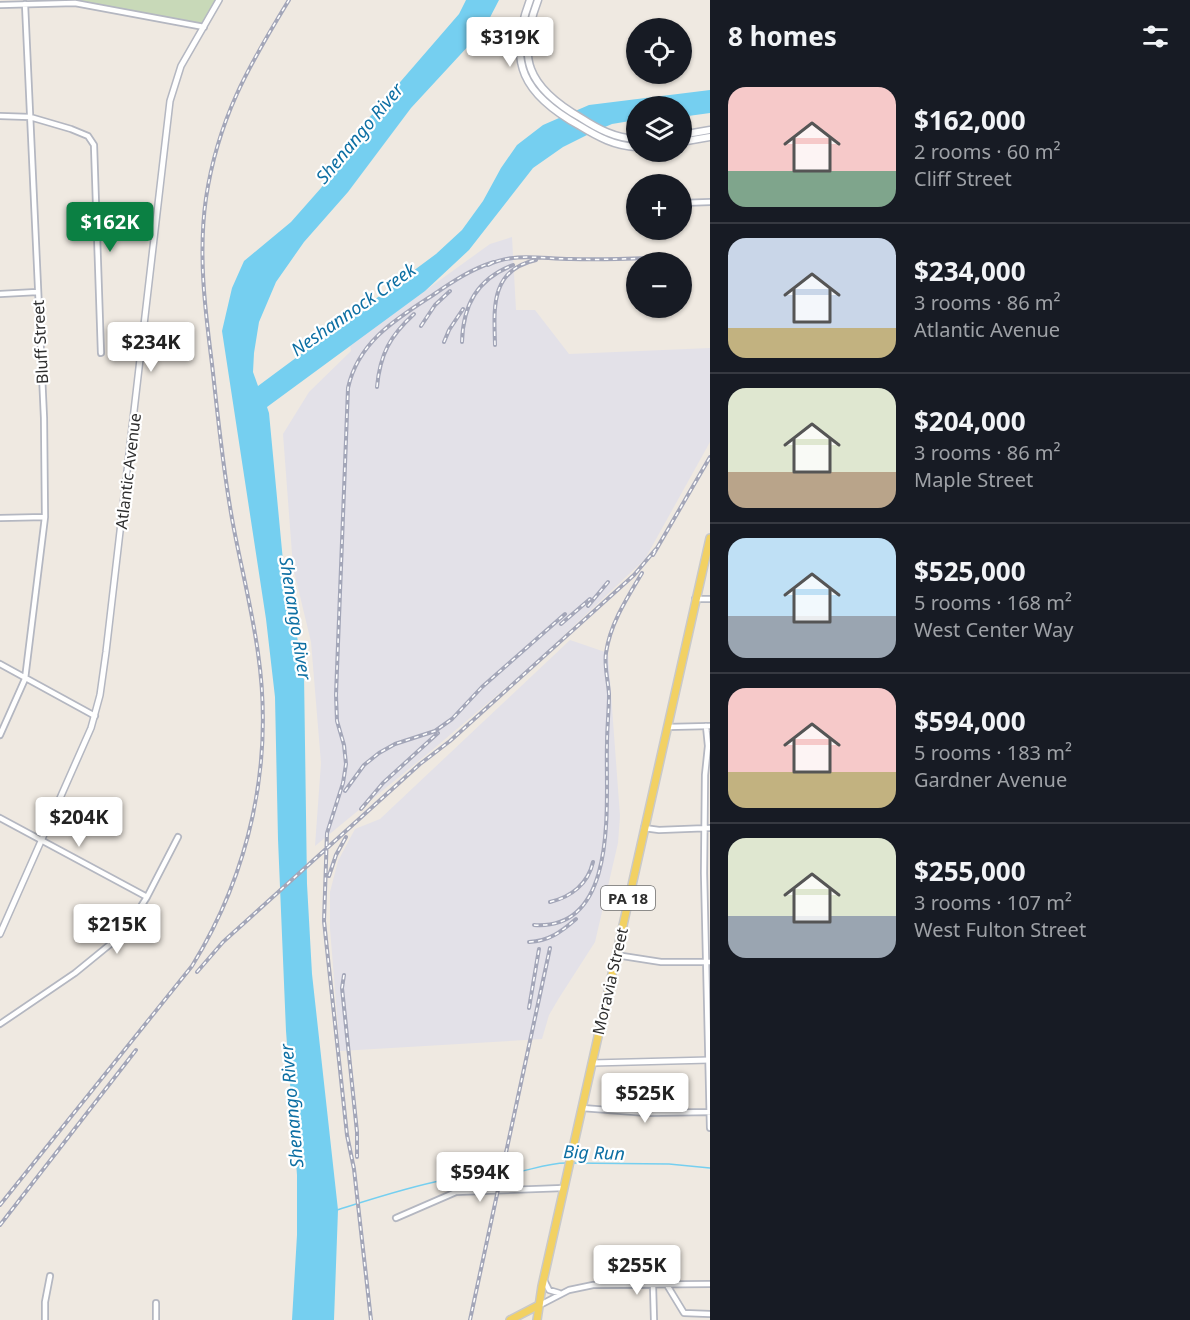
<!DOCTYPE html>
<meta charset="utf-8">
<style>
:root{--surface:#171b24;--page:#20242c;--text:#f1f3f6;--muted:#9ea1a6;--line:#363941;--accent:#0b8043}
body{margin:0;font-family:"Noto Sans",sans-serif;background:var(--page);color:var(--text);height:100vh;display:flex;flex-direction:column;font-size:22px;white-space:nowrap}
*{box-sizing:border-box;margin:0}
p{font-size:20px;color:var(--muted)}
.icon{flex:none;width:33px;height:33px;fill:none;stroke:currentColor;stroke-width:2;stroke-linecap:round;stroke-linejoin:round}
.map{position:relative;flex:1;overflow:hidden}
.drawer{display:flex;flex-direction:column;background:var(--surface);width:480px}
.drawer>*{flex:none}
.controls{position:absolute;left:626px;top:18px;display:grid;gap:12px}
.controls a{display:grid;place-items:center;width:66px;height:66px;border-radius:50%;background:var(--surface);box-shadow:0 2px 4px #0004;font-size:30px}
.price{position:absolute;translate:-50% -51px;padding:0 14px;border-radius:6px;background:#fff;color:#222;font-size:20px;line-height:39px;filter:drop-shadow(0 2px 3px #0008)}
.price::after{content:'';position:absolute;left:50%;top:36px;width:18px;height:14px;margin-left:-9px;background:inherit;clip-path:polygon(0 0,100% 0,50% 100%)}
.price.current{background:var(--accent);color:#fff}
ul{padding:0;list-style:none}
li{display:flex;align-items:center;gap:18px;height:150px;padding:0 18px}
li+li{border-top:2px solid var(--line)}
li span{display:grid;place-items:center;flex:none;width:168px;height:120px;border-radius:18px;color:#555}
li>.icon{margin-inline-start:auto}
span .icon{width:72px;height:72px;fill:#fffc;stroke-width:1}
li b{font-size:26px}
h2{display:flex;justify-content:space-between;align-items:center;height:72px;padding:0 18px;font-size:26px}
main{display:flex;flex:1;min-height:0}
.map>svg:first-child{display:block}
.industrial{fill:#e3e1e8}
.cemetery{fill:#c8d9b8}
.water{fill:#75cff0}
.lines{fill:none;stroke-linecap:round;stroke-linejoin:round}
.stream{stroke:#75cff0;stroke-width:1.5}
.minor-casing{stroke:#b4b7c1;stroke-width:8}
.tertiary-casing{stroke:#b4b7c1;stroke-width:8}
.secondary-casing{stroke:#b4b7c1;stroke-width:9}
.primary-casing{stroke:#c9c9c9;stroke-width:10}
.minor{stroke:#fff;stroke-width:4.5}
.tertiary{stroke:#fff;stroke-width:5}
.secondary{stroke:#fff;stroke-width:6}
.primary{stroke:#f2d163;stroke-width:7}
.rail-casing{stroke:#a3a6b8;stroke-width:4}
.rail{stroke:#fff;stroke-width:1.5;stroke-dasharray:4.5;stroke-linecap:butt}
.labels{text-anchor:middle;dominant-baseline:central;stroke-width:4.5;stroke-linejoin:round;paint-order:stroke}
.shield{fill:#fff;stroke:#6d6d6d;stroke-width:1.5}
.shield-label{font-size:15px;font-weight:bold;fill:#2e2e2e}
.street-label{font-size:16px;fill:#2e2e2e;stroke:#fff}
.water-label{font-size:18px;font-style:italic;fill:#0d6fa3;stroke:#fff}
</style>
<main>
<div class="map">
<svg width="710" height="1320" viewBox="0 0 710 1320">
<rect width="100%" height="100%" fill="#efe9e1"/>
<!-- industrial -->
<path class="industrial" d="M512,237L516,310H535L569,354L710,348V442L645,559L529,668L437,746L315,846L321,763L311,642L293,567L283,434L309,392L351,351L350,345L490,244Z
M570,640L608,653L620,816L618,843L595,942L559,998L549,1015L542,1039L340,1051L330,929V892L338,861L355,829L380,819Z"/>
<!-- cemetery -->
<path class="cemetery" d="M75,0H219L204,27L75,3Z"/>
<!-- water -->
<path class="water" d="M466,0H499L484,29L411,108L348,192L304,242L276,282L259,322L254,353L253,372L258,386L436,254L462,230L483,201L501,168L517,145L543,125L589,105L710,90V113L681,117V106H636V120L612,124L591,133L563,147L533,168L469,250L425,291L267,407L269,413L283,561L304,674L307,884L312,974L338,1210L334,1320H292L297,1235V1175L286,1031L278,839L275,697L266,619L222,331L232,288L244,261L291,222L321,188L369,118L459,14Z"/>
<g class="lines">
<!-- stream -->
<path class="stream" d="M571,1163L669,1164L710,1168
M337,1210C372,1199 408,1187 444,1180C464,1176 487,1177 508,1174C528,1171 547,1163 566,1163"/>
<defs>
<path id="minor" d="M0,5L75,3L204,27
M0,116L30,117L71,129L88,136L94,145L101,353
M681,203L710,202
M0,294L37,292
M0,518L45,517
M695,599H710
M0,664L95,716
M706,726L708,746L705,775L704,873L710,1128
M667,727L710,726
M0,735L25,679L45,517L44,418L25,4
M0,818L147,897
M644,828L659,830L710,828
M616,955L661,962H710
M0,1024L75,973L124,933L147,897L178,837
M582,1108L647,1113L710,1112
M396,1218L456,1192L564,1188
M544,1280L549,1290L559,1293
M653,1285L654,1320
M667,1285L684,1313L710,1314
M156,1303V1320
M540,1305L569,1290L593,1285L710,1284
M45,1320V1302L50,1276"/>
<path id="tertiary" d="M0,934L91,728L100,695L106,652L170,101L181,66L219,0
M592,1063L710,1060"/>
<path id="secondary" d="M530,0C506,63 524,95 580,126C598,137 615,146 636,147
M538,0C516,58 527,87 581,118C598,129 615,138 636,139
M681,135L710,130
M681,142L710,137"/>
<path id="primary" d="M510,1320L539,1305
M537,1320L542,1286L710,538"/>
</defs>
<!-- minor casing -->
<use href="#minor" class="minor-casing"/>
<!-- tertiary casing -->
<use href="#tertiary" class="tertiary-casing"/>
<!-- secondary casing -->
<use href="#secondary" class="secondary-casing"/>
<!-- primary casing -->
<use href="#primary" class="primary-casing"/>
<!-- minor -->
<use href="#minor" class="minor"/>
<!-- tertiary -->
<use href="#tertiary" class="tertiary"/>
<!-- secondary -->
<use href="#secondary" class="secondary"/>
<!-- primary -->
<use href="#primary" class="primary"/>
<defs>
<path id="rail" d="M488,265C515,252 542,259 571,259C598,260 624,259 651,258
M421,326L435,305L450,291
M444,342L449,330L463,309
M462,342C463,305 477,279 513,265
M495,345C494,308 490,270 536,260
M377,387C380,354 390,336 414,314
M653,555L710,457
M588,606L608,582
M561,624L590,599
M345,791L364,765L379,753L395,744L435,731L452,719L482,687L565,614
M361,809L383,783L438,733
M329,876L336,855L346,837
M550,902C571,897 588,884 593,862
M534,925C621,931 605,798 607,744C607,727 609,711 609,694C608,680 604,666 606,653C610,624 627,598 642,573
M529,942C549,941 561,932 576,919
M197,972L223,942L420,764L450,741L634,575L656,549
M344,975L342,988L357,1132V1157
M529,1008L539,949
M0,1205L192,966C250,872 274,763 258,653C252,609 241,567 233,524C223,471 218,417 212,364C205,309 198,254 206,198C218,119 248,67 289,0
M0,1225L136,1050
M371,1320L354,1169L347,1135L324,921L327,833L343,783L346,764L344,745L337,721L336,695L348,388C358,342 396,319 433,295C452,282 471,269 494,262
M470,1320L550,948"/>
</defs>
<!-- rail casing -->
<use href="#rail" class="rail-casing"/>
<!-- rail -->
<use href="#rail" class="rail"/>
</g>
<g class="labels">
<!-- shield labels -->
<rect class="shield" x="601" y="886" width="54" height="24" rx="4.5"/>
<g class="shield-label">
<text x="628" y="898">PA 18</text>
</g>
<!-- street labels -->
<g class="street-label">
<text transform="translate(40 342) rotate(-93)">Bluff Street</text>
<text transform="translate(128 471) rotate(-83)">Atlantic Avenue</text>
<text transform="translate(610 981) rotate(-77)">Moravia Street</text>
</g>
<!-- water labels -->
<g class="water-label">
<text transform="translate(359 133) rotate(-50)">Shenango River</text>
<text transform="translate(353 309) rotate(-35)">Neshannock Creek</text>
<text transform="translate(296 618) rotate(81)">Shenango River</text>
<text transform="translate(291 1106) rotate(-95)">Shenango River</text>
<text transform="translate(594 1152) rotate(2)">Big Run</text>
</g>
</g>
</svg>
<div class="controls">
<a><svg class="icon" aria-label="locate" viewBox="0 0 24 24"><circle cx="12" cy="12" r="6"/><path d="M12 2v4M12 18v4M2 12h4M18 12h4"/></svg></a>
<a><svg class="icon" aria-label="layers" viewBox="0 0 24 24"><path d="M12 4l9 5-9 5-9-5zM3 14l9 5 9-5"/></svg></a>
<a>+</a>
<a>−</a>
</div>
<b class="price" style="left:510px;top:68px">$319K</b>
<b class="price current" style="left:110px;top:253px">$162K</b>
<b class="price" style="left:151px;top:373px">$234K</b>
<b class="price" style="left:79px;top:848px">$204K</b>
<b class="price" style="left:117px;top:955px">$215K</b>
<b class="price" style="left:645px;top:1124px">$525K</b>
<b class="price" style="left:480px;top:1203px">$594K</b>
<b class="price" style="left:637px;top:1296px">$255K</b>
</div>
<section class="drawer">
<h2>8 homes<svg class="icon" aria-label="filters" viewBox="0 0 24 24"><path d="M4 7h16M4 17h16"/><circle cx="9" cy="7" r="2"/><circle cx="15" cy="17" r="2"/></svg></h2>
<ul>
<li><span style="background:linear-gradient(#f6c9c9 70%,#7fa58c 0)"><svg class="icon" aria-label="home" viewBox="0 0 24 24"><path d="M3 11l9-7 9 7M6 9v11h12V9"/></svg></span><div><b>$162,000</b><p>2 rooms · 60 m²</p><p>Cliff Street</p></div></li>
<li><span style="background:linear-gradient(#c9d6e8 75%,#c2b280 0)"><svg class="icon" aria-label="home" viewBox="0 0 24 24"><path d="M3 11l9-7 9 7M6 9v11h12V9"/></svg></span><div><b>$234,000</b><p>3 rooms · 86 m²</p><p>Atlantic Avenue</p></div></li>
<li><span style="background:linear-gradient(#dfe7d0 70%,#b9a48a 0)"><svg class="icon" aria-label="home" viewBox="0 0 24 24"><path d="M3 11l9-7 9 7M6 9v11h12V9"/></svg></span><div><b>$204,000</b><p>3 rooms · 86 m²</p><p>Maple Street</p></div></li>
<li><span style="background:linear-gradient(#bfe0f5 65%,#9aa5b1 0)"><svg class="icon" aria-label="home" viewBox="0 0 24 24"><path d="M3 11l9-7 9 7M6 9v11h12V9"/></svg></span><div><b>$525,000</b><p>5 rooms · 168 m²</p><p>West Center Way</p></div></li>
<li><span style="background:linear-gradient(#f6c9c9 70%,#c2b280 0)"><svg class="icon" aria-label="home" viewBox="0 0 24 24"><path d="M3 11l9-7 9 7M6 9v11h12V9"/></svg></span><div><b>$594,000</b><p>5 rooms · 183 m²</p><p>Gardner Avenue</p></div></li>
<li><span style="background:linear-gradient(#dfe7d0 65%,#9aa5b1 0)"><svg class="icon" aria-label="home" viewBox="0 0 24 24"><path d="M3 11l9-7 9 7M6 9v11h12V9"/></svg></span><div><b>$255,000</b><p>3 rooms · 107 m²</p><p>West Fulton Street</p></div></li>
</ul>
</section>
</main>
